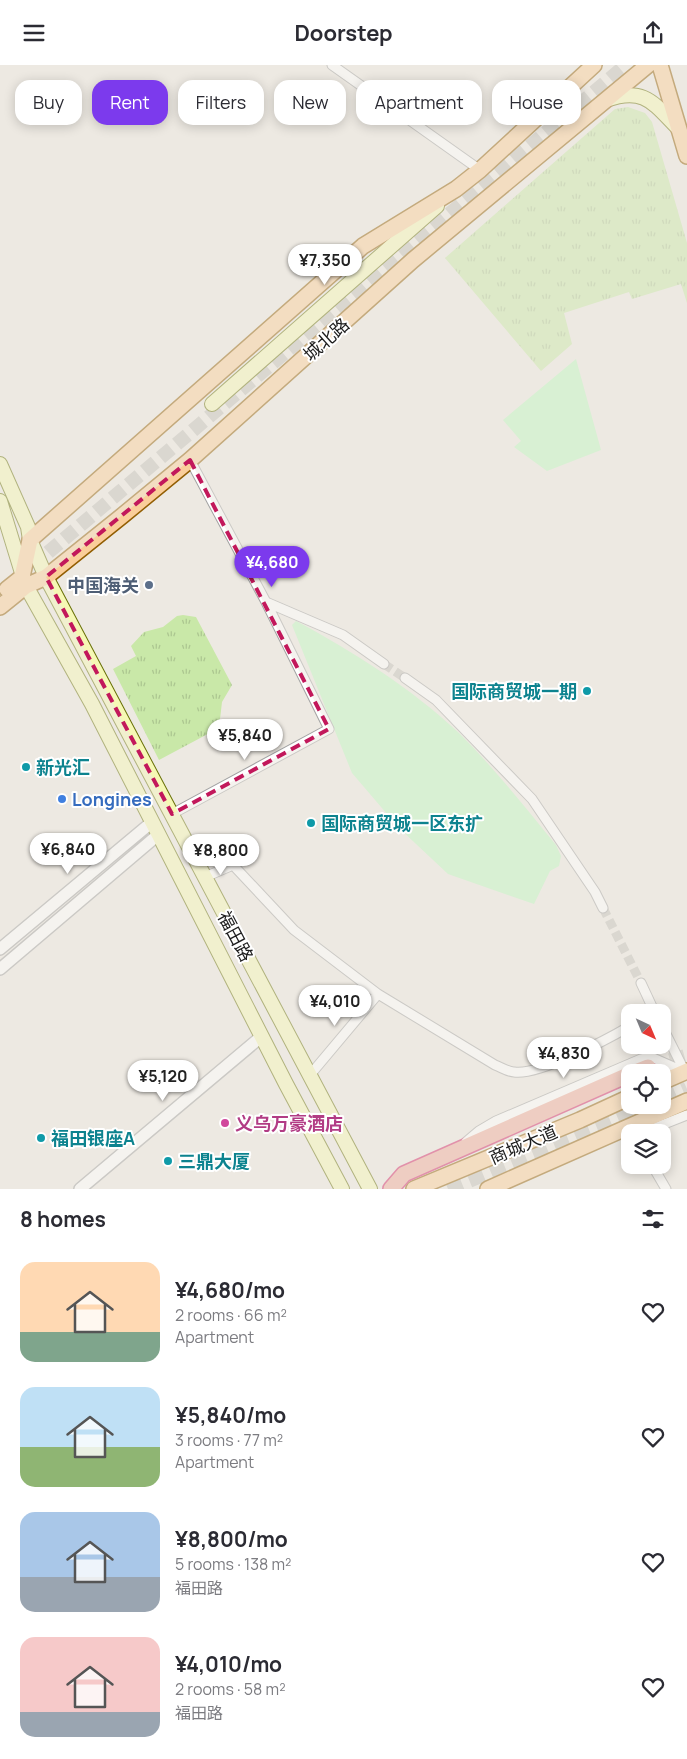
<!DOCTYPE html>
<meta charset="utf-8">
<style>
:root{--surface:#fff;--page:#f2f2f3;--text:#2b2b33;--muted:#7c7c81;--accent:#7c3aed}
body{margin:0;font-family:Manrope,"Noto Sans SC",sans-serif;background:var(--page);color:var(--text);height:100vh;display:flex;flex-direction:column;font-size:19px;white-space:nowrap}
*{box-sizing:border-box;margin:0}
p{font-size:16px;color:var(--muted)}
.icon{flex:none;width:28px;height:28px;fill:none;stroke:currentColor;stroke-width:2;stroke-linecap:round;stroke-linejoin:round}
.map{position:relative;height:1124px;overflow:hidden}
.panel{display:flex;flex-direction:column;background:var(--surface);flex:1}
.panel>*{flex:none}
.guide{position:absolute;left:15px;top:15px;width:658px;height:45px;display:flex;gap:10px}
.needle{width:32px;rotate:136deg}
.fabs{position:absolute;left:621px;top:939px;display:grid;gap:10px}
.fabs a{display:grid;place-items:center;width:50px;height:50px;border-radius:10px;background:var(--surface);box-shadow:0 2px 12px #0003;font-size:25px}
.price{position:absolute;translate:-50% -42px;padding:0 11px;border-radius:18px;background:#fff;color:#222;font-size:16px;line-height:32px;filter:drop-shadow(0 1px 2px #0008)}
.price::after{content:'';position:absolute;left:50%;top:30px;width:15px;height:11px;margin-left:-8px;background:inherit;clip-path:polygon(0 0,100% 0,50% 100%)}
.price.on{background:var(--accent);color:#fff}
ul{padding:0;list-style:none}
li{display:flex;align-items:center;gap:15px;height:125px;padding:0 20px}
li span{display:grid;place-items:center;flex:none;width:140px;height:100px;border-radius:15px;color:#555}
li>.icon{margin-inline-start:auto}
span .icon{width:60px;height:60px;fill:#fffc;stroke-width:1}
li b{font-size:21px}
h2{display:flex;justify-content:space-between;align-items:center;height:60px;padding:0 20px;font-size:21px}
.tag{padding:0 18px;border-radius:15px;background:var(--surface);box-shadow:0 2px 12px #0003;font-size:18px;line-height:45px}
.tag.on{background:var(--accent);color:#fff}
header{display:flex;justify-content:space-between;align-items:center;height:65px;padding:0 20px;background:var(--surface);font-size:22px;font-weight:700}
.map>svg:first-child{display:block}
.grass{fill:url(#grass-tufts)}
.park{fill:#bef8c1}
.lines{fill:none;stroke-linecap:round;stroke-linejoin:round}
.minor-tunnel{stroke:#c3c0ba;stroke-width:9;stroke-dasharray:9 4.5;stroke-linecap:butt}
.secondary-tunnel{stroke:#c3c0ba;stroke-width:14;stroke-dasharray:14 7;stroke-linecap:butt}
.trunk-tunnel{stroke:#c3c0ba;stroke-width:15;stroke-dasharray:15 8;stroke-linecap:butt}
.minor-casing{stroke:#a3a3a3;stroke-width:11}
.tertiary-casing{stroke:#a3a3a3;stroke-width:14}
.secondary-casing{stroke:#687006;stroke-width:16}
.primary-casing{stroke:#925e03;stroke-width:18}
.trunk-casing{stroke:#d42667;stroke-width:18}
.minor{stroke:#fff;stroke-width:9}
.tertiary{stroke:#fff;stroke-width:11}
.secondary{stroke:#f6f8b5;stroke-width:14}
.primary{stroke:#face9a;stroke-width:15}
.trunk{stroke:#efac9c;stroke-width:15}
.marked{fill:none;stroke:#c2185b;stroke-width:4;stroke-dasharray:10 6;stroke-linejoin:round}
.service-dot{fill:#5c6f8a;stroke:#fff;stroke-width:2}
.culture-dot{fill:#0f9aa8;stroke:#fff;stroke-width:2}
.shop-dot{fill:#3f7fe0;stroke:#fff;stroke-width:2}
.hotel-dot{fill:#d1479c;stroke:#fff;stroke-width:2}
.labels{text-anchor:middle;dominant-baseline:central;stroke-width:4;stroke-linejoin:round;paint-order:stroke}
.street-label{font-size:18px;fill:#1c1c1c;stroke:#fff}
.service-label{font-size:18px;font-weight:bold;fill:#4e5e75;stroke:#fff;text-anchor:end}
.culture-label{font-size:18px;font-weight:bold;fill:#0d838f;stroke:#fff;text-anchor:start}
.shop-label{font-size:18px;font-weight:bold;fill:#366cbe;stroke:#fff;text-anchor:start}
.hotel-label{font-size:18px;font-weight:bold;fill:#b23c85;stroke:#fff;text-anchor:start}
</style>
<header><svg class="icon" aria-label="menu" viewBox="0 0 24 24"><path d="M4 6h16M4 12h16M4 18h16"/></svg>Doorstep<svg class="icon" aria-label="share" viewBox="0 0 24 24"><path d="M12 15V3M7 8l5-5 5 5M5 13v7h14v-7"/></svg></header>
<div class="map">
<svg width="687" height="1124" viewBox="0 0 687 1124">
<defs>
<pattern id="grass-tufts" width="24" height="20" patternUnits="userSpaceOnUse" patternTransform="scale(1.25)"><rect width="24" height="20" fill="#c9e8a8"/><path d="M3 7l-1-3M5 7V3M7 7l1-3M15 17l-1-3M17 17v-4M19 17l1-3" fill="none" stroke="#acc690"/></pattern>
</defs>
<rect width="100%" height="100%" fill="#ede9e2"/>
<!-- grass -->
<path class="grass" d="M628,42L645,48L652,57L687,178V238L681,219L632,234L629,227L564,248L572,279L541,306L445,193L615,44Z
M183,550L196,552L232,620L222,637L219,663L159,695L113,604L136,591L131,581L144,567L163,562L177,551Z"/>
<!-- park -->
<path class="park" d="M576,294L601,385L547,406L514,382L521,376L503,355Z
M296,556C354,587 411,623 459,668C494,703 525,742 556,780L561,791L559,801L550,806L534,839L448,809L399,763L352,708L292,560Z"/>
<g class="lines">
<!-- minor-tunnel -->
<path class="minor-tunnel" d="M384,599L405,613
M603,843L641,918"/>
<!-- secondary-tunnel -->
<path class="secondary-tunnel" d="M0,528L626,0"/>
<!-- trunk-tunnel -->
<path class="trunk-tunnel" d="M648,1002L687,991
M662,1035L687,1024
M448,1124L651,1040"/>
<defs>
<path id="minor" d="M332,0L480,105
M266,537L343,570L384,599
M405,613L436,635L532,734L595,827L603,843
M172,749L329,664L266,537L190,395
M205,812L233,800L294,865L378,929L495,1000C501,1002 508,1007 514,1007C538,1011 608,974 630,961
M641,918L655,948
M662,961L685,1007
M310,1010L378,929
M634,1062L654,1063L687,1050
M466,1077L479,1066L496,1056L641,994L651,992L685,1007
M652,1100L666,1124"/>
<path id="tertiary" d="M0,884L152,757
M0,904L159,769
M80,1124L262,971"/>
<path id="secondary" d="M606,35C645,21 654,39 679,64
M212,339L437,141
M0,399L28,462L30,475L46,512L370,1124
M0,436L26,521L92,639L286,1019L342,1124"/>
<path id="primary" d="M660,0L687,91
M7,524L22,512L30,475L363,181L456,124L480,105L594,0
M0,542L26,521L46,512L122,451L190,395L413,195L648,0
M662,1017L687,1006
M414,1124L580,1055L630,1032
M488,1124L687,1036"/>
<path id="trunk" d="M633,1008L648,1002
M391,1124L404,1109L630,1009"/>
</defs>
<!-- minor casing -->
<use href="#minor" class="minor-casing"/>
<!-- tertiary casing -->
<use href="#tertiary" class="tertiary-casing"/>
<!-- secondary casing -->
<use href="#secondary" class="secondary-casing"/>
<!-- primary casing -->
<use href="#primary" class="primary-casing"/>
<!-- trunk casing -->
<use href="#trunk" class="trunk-casing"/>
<!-- minor -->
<use href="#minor" class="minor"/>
<!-- tertiary -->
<use href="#tertiary" class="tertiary"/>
<!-- secondary -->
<use href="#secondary" class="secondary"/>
<!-- primary -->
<use href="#primary" class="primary"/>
<!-- trunk -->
<use href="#trunk" class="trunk"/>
</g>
<!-- marked area -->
<path d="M0 0H687V1124H0ZM190,395L329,664L172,749L46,512Z" fill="#ede9e2" fill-opacity=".55" fill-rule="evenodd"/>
<path class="marked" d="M190,395L329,664L172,749L46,512Z"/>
<!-- markers -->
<circle class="service-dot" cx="149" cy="520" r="5"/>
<g class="culture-dot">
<circle cx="587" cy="626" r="5"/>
<circle cx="26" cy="702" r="5"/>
<circle cx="311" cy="758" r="5"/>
<circle cx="41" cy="1073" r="5"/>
<circle cx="168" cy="1096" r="5"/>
</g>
<circle class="shop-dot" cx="62" cy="734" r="5"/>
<circle class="hotel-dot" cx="225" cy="1058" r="5"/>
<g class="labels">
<!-- street labels -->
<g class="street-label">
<text transform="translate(326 274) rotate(-42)">城北路</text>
<text transform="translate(236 871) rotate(62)">福田路</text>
<text transform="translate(523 1079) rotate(-23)">商城大道</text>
</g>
<!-- service labels -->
<g class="service-label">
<text x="139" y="520">中国海关</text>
</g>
<!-- culture labels -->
<g class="culture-label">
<text x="577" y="626" text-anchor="end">国际商贸城一期</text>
<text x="36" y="702">新光汇</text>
<text x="321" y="758">国际商贸城一区东扩</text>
<text x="51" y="1073">福田银座A</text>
<text x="178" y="1096">三鼎大厦</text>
</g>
<!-- shop labels -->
<g class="shop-label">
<text x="72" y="734">Longines</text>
</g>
<!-- hotel labels -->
<g class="hotel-label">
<text x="235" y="1058">义乌万豪酒店</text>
</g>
</g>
</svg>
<div class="fabs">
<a><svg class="needle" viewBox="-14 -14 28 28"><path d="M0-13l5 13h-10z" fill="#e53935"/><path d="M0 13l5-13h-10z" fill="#7c7c81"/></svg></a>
<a><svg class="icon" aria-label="locate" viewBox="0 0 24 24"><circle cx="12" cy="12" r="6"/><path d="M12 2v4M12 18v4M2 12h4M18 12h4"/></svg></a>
<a><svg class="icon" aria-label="layers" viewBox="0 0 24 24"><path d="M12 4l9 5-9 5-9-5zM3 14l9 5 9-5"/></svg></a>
</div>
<b class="price" style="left:325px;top:221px">¥7,350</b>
<b class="price on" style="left:272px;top:523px">¥4,680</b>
<b class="price" style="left:245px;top:696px">¥5,840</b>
<b class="price" style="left:68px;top:810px">¥6,840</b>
<b class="price" style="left:221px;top:811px">¥8,800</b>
<b class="price" style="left:335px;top:962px">¥4,010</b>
<b class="price" style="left:564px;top:1014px">¥4,830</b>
<b class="price" style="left:163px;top:1037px">¥5,120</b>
<div class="guide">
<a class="tag">Buy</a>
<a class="tag on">Rent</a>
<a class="tag">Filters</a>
<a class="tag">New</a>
<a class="tag">Apartment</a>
<a class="tag">House</a>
</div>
</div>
<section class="panel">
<h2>8 homes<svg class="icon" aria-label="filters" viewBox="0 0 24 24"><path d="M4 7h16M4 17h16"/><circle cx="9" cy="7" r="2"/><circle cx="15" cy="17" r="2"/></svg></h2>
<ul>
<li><span style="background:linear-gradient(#ffd9b3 70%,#7fa58c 0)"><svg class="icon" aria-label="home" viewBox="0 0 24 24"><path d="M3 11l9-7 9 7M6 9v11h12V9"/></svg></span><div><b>¥4,680/mo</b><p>2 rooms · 66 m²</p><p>Apartment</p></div><svg class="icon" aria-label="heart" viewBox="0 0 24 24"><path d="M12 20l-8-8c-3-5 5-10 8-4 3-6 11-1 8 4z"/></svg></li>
<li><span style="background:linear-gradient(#bfe0f5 60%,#8fb573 0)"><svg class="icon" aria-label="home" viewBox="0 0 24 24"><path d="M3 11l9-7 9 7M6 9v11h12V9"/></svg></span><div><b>¥5,840/mo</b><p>3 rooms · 77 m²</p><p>Apartment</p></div><svg class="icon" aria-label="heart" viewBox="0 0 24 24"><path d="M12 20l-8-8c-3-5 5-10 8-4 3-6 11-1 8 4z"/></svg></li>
<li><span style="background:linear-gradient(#a9c7e8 65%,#9aa5b1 0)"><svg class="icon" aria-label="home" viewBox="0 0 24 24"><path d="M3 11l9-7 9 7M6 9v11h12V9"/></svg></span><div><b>¥8,800/mo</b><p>5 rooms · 138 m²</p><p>福田路</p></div><svg class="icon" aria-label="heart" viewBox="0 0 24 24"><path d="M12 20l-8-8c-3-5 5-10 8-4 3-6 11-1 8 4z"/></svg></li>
<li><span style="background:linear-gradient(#f6c9c9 75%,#9aa5b1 0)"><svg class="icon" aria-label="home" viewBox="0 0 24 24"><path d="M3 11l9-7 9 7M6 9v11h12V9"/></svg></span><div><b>¥4,010/mo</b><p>2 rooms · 58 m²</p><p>福田路</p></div><svg class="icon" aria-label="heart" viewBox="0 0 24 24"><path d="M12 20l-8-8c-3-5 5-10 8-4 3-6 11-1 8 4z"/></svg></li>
</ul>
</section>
